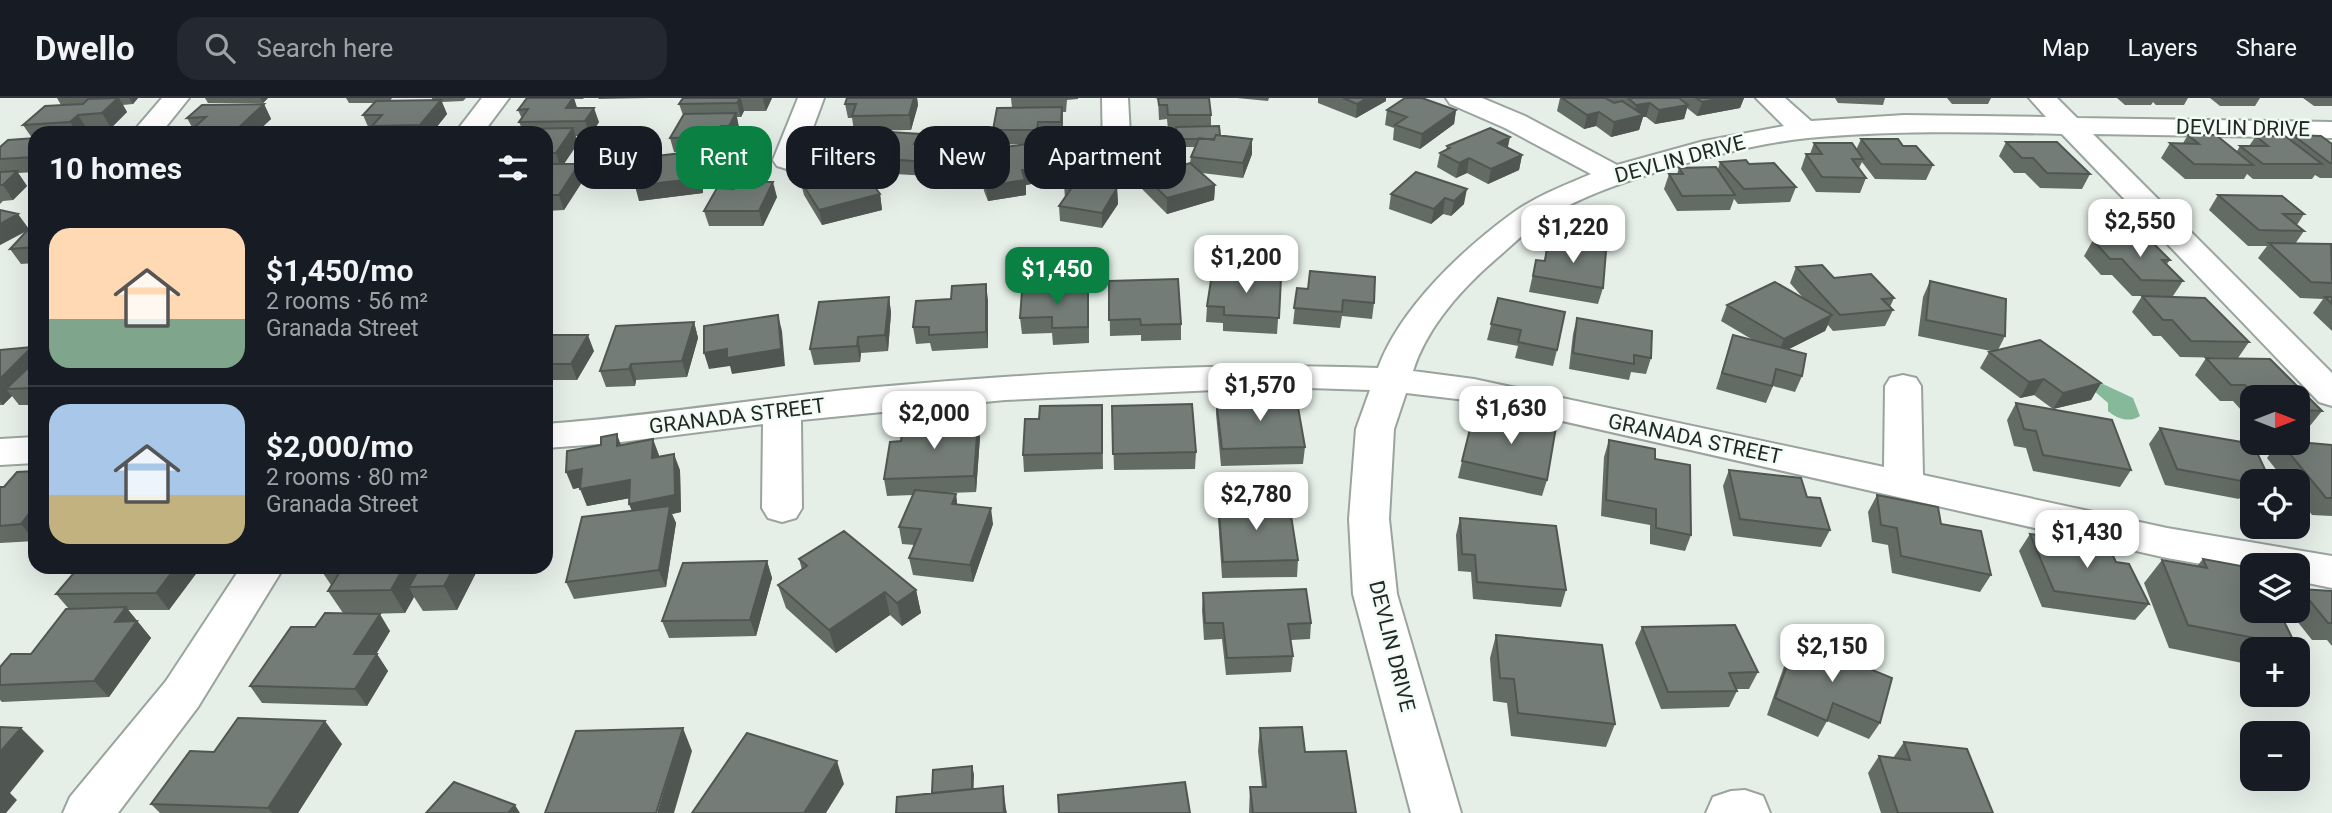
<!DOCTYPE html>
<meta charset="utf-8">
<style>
:root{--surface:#171b24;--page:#242831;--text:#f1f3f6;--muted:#9ea1a6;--line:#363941;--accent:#0b8043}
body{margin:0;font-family:Roboto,sans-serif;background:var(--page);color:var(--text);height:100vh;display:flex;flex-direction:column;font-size:26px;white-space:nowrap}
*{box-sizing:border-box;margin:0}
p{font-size:23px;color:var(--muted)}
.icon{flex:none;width:38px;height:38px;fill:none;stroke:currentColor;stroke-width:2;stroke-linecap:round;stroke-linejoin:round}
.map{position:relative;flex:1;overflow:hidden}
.panel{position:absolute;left:28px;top:28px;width:525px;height:448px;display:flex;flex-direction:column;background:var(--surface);border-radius:21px;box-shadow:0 7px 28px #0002}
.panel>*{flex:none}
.top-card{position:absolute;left:574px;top:28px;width:665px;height:63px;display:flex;gap:14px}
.needle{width:46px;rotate:90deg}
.tools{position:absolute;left:2240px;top:287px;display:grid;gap:14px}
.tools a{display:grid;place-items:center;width:70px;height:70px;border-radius:14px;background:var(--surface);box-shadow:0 7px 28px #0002;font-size:35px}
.price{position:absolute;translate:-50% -60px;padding:0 16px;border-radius:14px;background:#fff;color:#222;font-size:23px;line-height:46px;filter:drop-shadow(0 2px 4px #0008)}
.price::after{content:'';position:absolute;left:50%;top:42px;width:21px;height:16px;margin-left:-10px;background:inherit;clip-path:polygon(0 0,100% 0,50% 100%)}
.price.current{background:var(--accent);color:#fff}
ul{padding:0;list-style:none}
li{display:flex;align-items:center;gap:21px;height:175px;padding:0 21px}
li+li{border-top:2px solid var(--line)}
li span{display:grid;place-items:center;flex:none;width:196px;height:140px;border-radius:21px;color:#555}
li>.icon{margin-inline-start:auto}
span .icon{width:84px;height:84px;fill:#fffc;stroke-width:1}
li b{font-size:30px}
h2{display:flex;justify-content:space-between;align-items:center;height:84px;padding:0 21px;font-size:30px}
.pill{padding:0 24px;border-radius:21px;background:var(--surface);box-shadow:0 7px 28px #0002;font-size:24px;line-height:63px}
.pill.current{background:var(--accent);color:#fff}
header{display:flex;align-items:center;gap:42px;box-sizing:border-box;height:98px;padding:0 35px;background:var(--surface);border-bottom:2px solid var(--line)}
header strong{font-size:33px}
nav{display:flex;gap:38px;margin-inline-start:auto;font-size:24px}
.search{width:490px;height:63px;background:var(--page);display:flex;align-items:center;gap:18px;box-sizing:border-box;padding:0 24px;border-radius:21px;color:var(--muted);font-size:26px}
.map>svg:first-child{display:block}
.water{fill:#85b99a}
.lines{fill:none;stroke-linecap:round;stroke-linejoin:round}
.minor-casing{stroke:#9aa39d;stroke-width:4}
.minor{fill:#fff;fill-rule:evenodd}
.wall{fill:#636b65}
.shaded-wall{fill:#505753}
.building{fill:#737c76;stroke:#505753;stroke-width:2}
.labels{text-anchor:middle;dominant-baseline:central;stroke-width:5;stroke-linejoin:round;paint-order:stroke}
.street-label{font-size:21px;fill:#242825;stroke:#f2fcf6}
</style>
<header>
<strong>Dwello</strong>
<div class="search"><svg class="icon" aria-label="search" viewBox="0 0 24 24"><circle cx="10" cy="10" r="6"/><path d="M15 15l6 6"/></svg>Search here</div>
<nav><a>Map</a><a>Layers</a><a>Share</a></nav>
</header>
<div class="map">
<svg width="2332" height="715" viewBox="0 0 2332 715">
<rect width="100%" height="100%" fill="#e5efe8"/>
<!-- water -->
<path class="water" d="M2103,286L2133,300L2140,318C2130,325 2117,321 2108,313V305L2093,292L2095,287Z"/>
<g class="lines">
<defs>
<path id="minor" d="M162,0H189L161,35H132Z
M482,0H509L483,35H455Z
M798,0H824L801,62L797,68L787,71L777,68L773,62Z
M1102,0H1128L1131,56L1127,62L1117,64L1107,62L1103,56Z
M1446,0H1482L1525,18L1617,67L1704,43L1784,28L1756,0H1785L1811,23L1904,17L2046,19L2029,0H2057L2077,20L2332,24V40L2093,36L2332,275V308L2319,304L2062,36C1977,34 1892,32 1808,40C1759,45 1710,58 1663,72C1620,85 1575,100 1537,126C1523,136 1510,149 1497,160C1462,190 1427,229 1413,273L1474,281L1884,369L1885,288L1890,280L1903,277L1916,280L1921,288L1923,377L2167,430L2332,458V490L2298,483V467H2252V475L2167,460L1474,303L1406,295L1394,331L1389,421L1397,496L1461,715H1411L1353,496L1349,421L1356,331L1370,292L1278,289L1005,302L801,322L802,410L796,420L782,424L768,420L762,410L763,326L613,345L546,350V326C653,318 759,300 866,290C1036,275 1208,264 1378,270C1400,210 1463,151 1514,114C1537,98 1565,87 1591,76L1505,30L1450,6Z
M35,339V365L0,367V341Z
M241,469H284L198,609L118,715H63L70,699L166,583Z
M1745,692L1763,698L1770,715H1706L1713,699L1731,693Z"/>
</defs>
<!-- minor casing -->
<use href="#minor" class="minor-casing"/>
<!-- minor -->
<use href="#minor" class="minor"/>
</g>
<!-- wall -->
<path class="wall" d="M57,0H138L133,6L123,7L127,14L111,30L87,31L85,32L90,35H35V74L18,75L27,88L13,102L3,103L0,106V49L32,40L23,27L61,7Z
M205,0H268L263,5H208Z
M346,0H392L390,3L432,2V0H466L463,3L442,4L447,16L432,35H340L375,34L373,31H369L363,17L374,5H349Z
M527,0H584L583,1H574L577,10L599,24L590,38H575L578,45L564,66L584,81L564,112L546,113V35L522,31L519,24L522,21L518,12Z
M598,0H650L599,1Z
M683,0H772L766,13H744L741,19H737L739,30L733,43H724L719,54H708L711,66V79L703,80V95L639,103L655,70L685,54H674L670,40L683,17L679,6Z
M847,0H917L918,7L911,32L854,33L852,20H848L845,6Z
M1011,0H1078V1L1067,2L1066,14H1063L1062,39H1039L1038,44L1049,61L1050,75L1042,77V84L1026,87V97L988,103L984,93L982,78L995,76L992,65L990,51L1022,46L995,47L993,32L1012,10Z
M1155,0H1209L1211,17V28L1220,37L1252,56L1243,80L1202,75L1215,87L1214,102L1167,116L1141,90V75L1169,71L1190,65L1191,59L1195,49H1177L1176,31L1168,32L1167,21L1159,22L1158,1Z
M1237,0H1269L1268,3Z
M1318,0H1386V3L1356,20L1318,5Z
M1560,0H1744L1740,10L1697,18L1687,10L1684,21L1655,26L1646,19H1643L1639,32L1611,39L1596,28L1584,31L1557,13Z
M1835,0H1885L1883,7L1838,5Z
M1947,0H1991L1988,6H1952Z
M2117,0H2188L2184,7H2156L2153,4L2151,7H2125Z
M2210,0H2260L2255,8H2220Z
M2303,0H2332V8H2314Z
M264,6L271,21L256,35H190L189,34L193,31L187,20Z
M1387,12H1456L1454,26L1420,51L1393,42L1394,30L1385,27Z
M920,36L922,47L936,48L938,62L929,78L861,74L859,59Z
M2188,37L2237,53L2240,48H2249L2256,38L2290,42L2293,37L2332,46V80H2320L2315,77L2312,81H2253L2247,76L2244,81H2185L2161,60L2170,45H2183Z
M1861,41L1903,48L1933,67L1926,82L1875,81L1862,64L1859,70L1866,80L1860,95L1816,94L1801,71L1806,56H1810L1814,45L1856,52Z
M2006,44L2090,76L2082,91L2040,90L2025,75H2014L1999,58Z
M1447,48L1508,49L1522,57L1519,72L1488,86L1467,75L1456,80L1437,69L1440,55L1446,52Z
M1720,64L1749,66L1796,89L1790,104L1738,106L1734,101L1730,112L1677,113L1664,91L1669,76H1677L1679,70L1718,71Z
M1416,74L1464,106L1451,118L1443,116L1431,126L1389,111L1391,96Z
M1111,76L1112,90H1117L1118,106L1102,130L1060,123L1059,108L1065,100L1064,87Z
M800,82L835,83L880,96L882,112L822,127L804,97Z
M2218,97L2304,116L2297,127L2304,133L2295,146L2332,147V233L2313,215L2323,201L2300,200L2258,160L2267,148H2248L2209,112Z
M777,99L763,128H709L704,113Z
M0,112L28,131L35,124V165L21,166L10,151L27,133L0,147Z
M2093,142L2170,162L2167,166L2183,183L2173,198H2132L2112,177H2101L2084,158Z
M1548,143L1603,190L1598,206L1529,194L1536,162L1544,163Z
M1796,169L1834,180L1894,200L1890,209L1893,212L1885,228L1833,233L1828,227L1825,233L1789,251L1802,278L1795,294L1773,288L1766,305L1716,291L1733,237L1753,242L1721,223L1727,207L1805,202L1790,185Z
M1281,180L1277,236L1223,233V225L1206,224L1207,208Z
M1109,183L1181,226V242L1141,243V237L1110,238Z
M1930,183L2005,238L1998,252L2101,285L2091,302L2053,311L2034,297L2020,300L1980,270L1989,254L1991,253L1918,238L1923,199Z
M1297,190L1374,205L1372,221L1342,218L1340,230L1293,226Z
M2142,198L2249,244L2238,260L2180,259L2161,238H2153L2132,214Z
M889,199L891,215L888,253L861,255L860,264L814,267L810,251Z
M1498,200L1557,252L1553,268L1515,260L1518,248L1487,242Z
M988,202V250L932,253L930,245L916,246L913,229Z
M1089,207V245L1053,247L1052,235L1022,236L1020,220Z
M1577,220L1651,260L1646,276L1631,274L1629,282L1569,271L1573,236Z
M694,224L698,240L687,279L636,282L635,288L606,289L600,273Z
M546,237L594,253L577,282H549L546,286Z
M0,252L35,253V307H19L12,298L3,307H0Z
M2206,260L2270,261L2322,313L2309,329H2298V299H2252V324L2233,303H2220L2195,277Z
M1216,300L1305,349L1303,366L1221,368L1216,316Z
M2016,305L2131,372L2120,389L2033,373L2026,350L2014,348L2007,322Z
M1102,307L1103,371L1024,374L1023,357Z
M1112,308L1196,354L1195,371L1114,372Z
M1498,325L1547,382L1542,398L1458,380L1462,363Z
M2160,330L2268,378L2263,383H2252V394L2245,393L2239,401L2165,387L2149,346Z
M980,339L976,394L949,395L956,396L957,406L993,426L973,484L913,477L909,460L915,447L902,446L899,429L913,397L887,398L884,381Z
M1609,342L1655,361L1691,437L1685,453L1650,446V427L1601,418L1604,359Z
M2298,344L2332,347V418L2312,417L2298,399V383H2285L2267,360L2278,345Z
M621,347L658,358L680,372L681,414L672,416L676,425L666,489L574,501L566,484L632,413L629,406L630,400L587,408L580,389L573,391Z
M1729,372L1807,399L1830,432L1821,449L1733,438L1723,388Z
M0,389L35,443L0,445Z
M1877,397L1941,426L1991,477L1980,494L1892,475L1888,447L1872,444L1868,414Z
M1218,403L1268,412L1298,462L1297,479L1222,480L1218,420Z
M1460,420L1566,492L1561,509L1473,501L1471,474L1458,473L1456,437Z
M2030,436L2116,464L2149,506L2135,522L2042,509L2019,453Z
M799,461L916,492L921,515L902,528L890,517L836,555L786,510L778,487L802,472Z
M2203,461L2296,548L2292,551H2252V567L2169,550L2144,485L2162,462L2197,468Z
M767,463L772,480L756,538L669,540L662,523Z
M79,469H195L198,473L169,512H128L151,540L109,599L2,604L0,602V569L31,556L69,511L56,496Z
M319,469H479L457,512L423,513L414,499L405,515L365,516L390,533L376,556H377L388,573L367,608L262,605L250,588L315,529L343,515L328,493L331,487Z
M2300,491L2332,493V548L2327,542H2312L2289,513H2298V494Z
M1203,495L1311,525L1310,541L1291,542L1293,558L1291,574L1226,577L1222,541L1204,542L1202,512Z
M1642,529L1758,574L1749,591H1736L1737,593L1729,609L1661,611L1635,545Z
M1496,537L1615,626L1606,649L1511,638L1507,605L1493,603L1490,560Z
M1797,541L1880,625L1869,641L1827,623L1818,639L1767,617L1788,557Z
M1260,630L1305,654L1356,715H1249L1250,689H1262L1258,653Z
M1904,644L1993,715H1881L1868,675L1879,658L1893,660Z
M342,646L298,715H160L151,706Z"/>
<!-- shaded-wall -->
<path class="shaded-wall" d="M118,0H119L127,14L111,30L102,15Z
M129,0H138L133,6Z
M260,0H268L263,5Z
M573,0H574L578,13L571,24L566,10Z
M740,0H741L744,13L741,19L737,5Z
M763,0H772L766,13Z
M914,0H917L918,7L911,32L909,17Z
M1367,0H1386V3L1356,20L1357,6Z
M1723,0H1744L1740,10L1697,18L1702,4Z
M441,2L447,16L432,35H424L420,27Z
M1650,5L1646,19H1643L1639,32L1611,39L1614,24L1633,20L1636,7Z
M264,6L271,21L256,35H236L235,33Z
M1688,7L1684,21L1655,26L1659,12Z
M1062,9L1063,24L1062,39L1061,24Z
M594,10L599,24L590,38L585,23Z
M1456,12L1454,26L1420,51L1422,36Z
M1599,14L1596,28L1584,31L1587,17Z
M736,15L739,30L733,43L729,28Z
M78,17L87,31L83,35H77L70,24Z
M721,28L724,43L719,54L715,39Z
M573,30L578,45L561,70L556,55Z
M920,36L923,50L914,46Z
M1510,39L1507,54L1498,45Z
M1252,41V56L1243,80V65Z
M936,48L938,62L929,78L927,64Z
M707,52L711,66V79L703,80V95L639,103L635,88L699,65Z
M1522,57L1519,72L1488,86L1491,71Z
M1469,60L1467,75L1456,80L1459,65Z
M1049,61L1050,75L1042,77V84L1026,87V97L988,103L986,88L1022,72L1038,62Z
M579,66L584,81L564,112L559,97Z
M17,73L27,88L13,102L3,87Z
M1111,76L1112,91L1103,88Z
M773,84L777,99L763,128L759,113Z
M1215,87L1214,102L1167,116V100Z
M1117,90L1118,106L1102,130V115Z
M1467,91L1464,106L1451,118L1454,103Z
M880,96L882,112L822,127L819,112Z
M1445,100L1443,116L1431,126L1434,111Z
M18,116L29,131L0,147V126Z
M986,186L988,202V250L986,234Z
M889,199L891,215L888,253L885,237Z
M778,217L782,233L785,268L732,276L730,268L709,271L704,255Z
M1832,217L1825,233L1777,257L1784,241Z
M694,224L698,240L687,279L682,263Z
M588,237L594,253L577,282L571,266Z
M858,239L861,255L860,264L857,248Z
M32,249L35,253V275L6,291L12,298L3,307L0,303V281Z
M631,266L636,282L635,288L629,271Z
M2044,281L2034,297L2020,300L2029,284Z
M2101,285L2091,302L2053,311L2063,295Z
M978,323L980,339L976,394L974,378Z
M617,336L623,353L617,348Z
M653,341L659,357L658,376L652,360Z
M674,356L680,372L681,414L672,416L676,425L666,489L629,406Z
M582,371L589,388L573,391L566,374Z
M630,382L636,399L587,408L580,391Z
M956,396L958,413L952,406Z
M35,408V443L21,426Z
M991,410L993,426L973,484L970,467Z
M767,463L772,480L756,538L750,522Z
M176,469H195L198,473L169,512L156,495Z
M404,469H421L409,489L414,499L405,515L391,492Z
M454,469H479L457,512L444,488Z
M916,492L921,515L902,528L897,505Z
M885,494L890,517L836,555L829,532Z
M126,509L151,540L109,599L94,583L115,524Z
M380,516L390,533L366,573L354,556Z
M377,556L388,573L367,608L355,591Z
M325,623L342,646L298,715H272L268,710Z
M21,630L44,653L10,695L17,702L6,715H0V654Z
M683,630L692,653L674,715H657Z
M837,663L844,686L826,715H804Z
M972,668L974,676L973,712L972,704Z
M1003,688L1006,711L1007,715H1004Z
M515,707L520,715H508Z"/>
<!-- building -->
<path class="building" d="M118,0L102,15L78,17L70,24L23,27L45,8L83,6L88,1Z
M527,0H573L566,10H594L585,23L519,24L528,11L518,12Z
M683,0H740L737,5L679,6Z
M847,0H914L909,17L852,18L856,6H845Z
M1158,0H1209L1211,17H1168L1167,7H1159Z
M1343,0H1367L1357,6Z
M1405,0H1422L1456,12L1422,36L1395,27L1407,19L1387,12Z
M1562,0H1605L1614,5L1622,3L1643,17L1614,24L1599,14L1587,17Z
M1628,0H1679L1688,7L1659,12L1650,5L1636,7Z
M1696,0H1723L1702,4Z
M441,2L420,27L372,28L382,17H363L376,3Z
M264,6L235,33L189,34L206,19L187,20L202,7Z
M1062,9L1061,24H1038L1037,32H993L997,10Z
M736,15L729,28H721L715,39L670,40L684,16Z
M1219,28L1220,37H1216L1214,41H1177L1176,29Z
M573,30L556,55H546V35H517L520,31Z
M1490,30L1510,39L1498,45L1522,57L1491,71L1469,60L1459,65L1440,55L1450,50L1447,48Z
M88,32L85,35H50L51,34Z
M874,33L920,36L914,46L936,48L927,64L859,59Z
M341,34H394L393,35H340Z
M1216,37L1252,41L1243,65L1191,59L1199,40L1214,42Z
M2188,37H2216L2253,67L2194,66L2170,45L2199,46Z
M2293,37L2321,38L2332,46V65H2330Z
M2256,38H2285L2322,66H2263L2240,48H2268Z
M35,40V59L0,61V49L8,42Z
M1861,41H1898L1903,48H1916L1933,67L1881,66Z
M1042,44L1049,61L1038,62L1041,70L1022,72L1025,82L986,88L982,78L999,75L990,51Z
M2006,44H2057L2090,76L2047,75L2033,60H2022Z
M1814,45H1852L1863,61H1852L1866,80L1822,79L1806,56H1822Z
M707,52V65H699V80L635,88L637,72L655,70L657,58Z
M1746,62L1749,66L1774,65L1796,89L1744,91L1720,64Z
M1190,65L1215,87L1167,100L1141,75L1166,68L1169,71Z
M546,66H579L559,97H546Z
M1716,69L1735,97L1682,98L1669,76H1683L1679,70Z
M1076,70L1111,76L1103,88L1117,90L1102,115L1059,108L1073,88L1064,87Z
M17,73L3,87H0V74Z
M1416,74L1467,91L1454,103L1445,100L1434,111L1391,96Z
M829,75L835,83L865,76L880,96L819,112L800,82Z
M737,84H773L759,113H704L717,90L734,91Z
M2218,97L2282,98L2304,116H2283L2304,133L2259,132Z
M0,112L18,116L0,126Z
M35,124V149L10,151Z
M2093,142L2151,143L2170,162H2162L2183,183L2141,182L2122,161H2110Z
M1548,143L1606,153L1603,190L1533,178L1536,162L1545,163Z
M2269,145L2331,146L2332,185L2311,184Z
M1822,167L1834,180L1871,176L1894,200L1882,201L1893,212L1840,217L1796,169Z
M1310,173L1375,179L1374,205L1343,202L1342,214L1294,210L1297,190L1308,191Z
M1212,176L1281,180L1279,220L1224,217V209L1207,208Z
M1178,181L1181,226L1141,227L1140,221L1109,222V183Z
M1930,183L2006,201L2005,238L1926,222Z
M1775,184L1832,217L1784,241L1727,207Z
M986,186V234L929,237V229H913L916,203L951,201L952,188Z
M1088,191V229L1052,230V219L1020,220L1022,193Z
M2142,198L2205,200L2249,244L2191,243L2172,222H2163Z
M889,199L885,237L858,239L857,248L810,251L819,204Z
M2325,199H2332V206Z
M1498,200L1565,214L1557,252L1518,244L1521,232L1491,226Z
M778,217L781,251L727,260V251L704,255V228Z
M1577,220L1652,233L1651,260L1634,257V266L1573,255Z
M694,224L682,263L631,266L629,271L600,273L616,228Z
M546,237H588L571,266H546Z
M1733,237L1806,256L1802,278L1776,271L1772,288L1722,275Z
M2040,242L2101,285L2063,295L2044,281L2029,284L1989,254Z
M32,249L0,281V252Z
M2206,260L2270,261L2322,313L2298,312V299H2257L2245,287H2231Z
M35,263V290L6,291Z
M1296,298L1305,349L1222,351L1216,300Z
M2016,305L2112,322L2131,372L2043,357L2036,333L2024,331Z
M1192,306L1196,354L1113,356L1112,308Z
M1102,307V355L1023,357L1025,321H1039L1040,308Z
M1500,317L1556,329L1547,382L1462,363L1473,319L1498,325Z
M978,323L974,378L884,381L890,344L901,343L903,326Z
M2160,330L2253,346L2268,378L2247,374L2252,385L2177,371Z
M617,336V348L653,341L652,360L674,356L675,397L629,406L630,382L580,391L582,371L566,374L567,353L601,347V339Z
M1609,342L1655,351V361L1690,367L1691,437L1656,430V411L1606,402Z
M2298,344L2332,347V400H2326L2281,345Z
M1729,372L1801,380L1807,399L1820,400L1830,432L1740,421Z
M35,373V408L21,426L0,428V389H4L17,374Z
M915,392L956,396L952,406L991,410L970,467L909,460L921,431L899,429Z
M1877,397L1938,409L1941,426L1981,433L1991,477L1901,458L1897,430L1881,427Z
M1268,402V412L1290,411L1298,462L1223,464L1218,403Z
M670,408L659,472L566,484L582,419Z
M1460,420L1556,428L1566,492L1477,484L1475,457L1462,456Z
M844,433L916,492L897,505L885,494L829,532L778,487L807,468L799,461Z
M2030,436L2107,446L2116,464L2129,466L2149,506L2054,493Z
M2203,461L2252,470V513H2279L2296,548L2188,527L2162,462L2207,470Z
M767,463L750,522L662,523L683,465Z
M79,469H176L156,495L56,496Z
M343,469H404L391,492L328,493Z
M420,469H454L444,488L409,489Z
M1306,491L1311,525L1288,526L1293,558L1227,560L1223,525H1205L1203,495Z
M2300,491L2332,493V525H2328Z
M126,509L115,524L137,523L94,583L0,587V569L11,556H31L66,511Z
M325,515L380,516L354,556H377L355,591L250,588L291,529H315Z
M1735,527L1758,574L1729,575L1737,593L1668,594L1642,529Z
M1496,537L1602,547L1615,626L1518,615L1514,581L1500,580Z
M1797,541L1892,580L1880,625L1833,605L1827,623L1775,600Z
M238,620L325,623L268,710L151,706L190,653L214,654Z
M0,629L21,630L0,654Z
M1302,629L1305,654L1346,653L1356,715H1253L1250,689H1266L1260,630Z
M683,630L656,715H545L576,633Z
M747,635L837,663L804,715H692Z
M1904,644L1967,651L1993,715H1898L1879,658L1910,662Z
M972,668V691L932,695L933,672Z
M454,684L515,707L508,715H426Z
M1185,684L1190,715H1059L1058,697Z
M1003,688L1004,715H896L897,699Z"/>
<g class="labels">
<!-- street labels -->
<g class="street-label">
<text transform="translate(2243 30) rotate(1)">DEVLIN DRIVE</text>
<text transform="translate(1680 61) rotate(-15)">DEVLIN DRIVE</text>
<text transform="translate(737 318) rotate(-7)">GRANADA STREET</text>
<text transform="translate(1695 341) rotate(12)">GRANADA STREET</text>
<text transform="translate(1392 548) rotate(76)">DEVLIN DRIVE</text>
</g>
</g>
</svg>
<div class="tools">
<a><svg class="needle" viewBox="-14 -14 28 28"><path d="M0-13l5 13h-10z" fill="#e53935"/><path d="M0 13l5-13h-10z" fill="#9ea1a6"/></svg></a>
<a><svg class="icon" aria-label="locate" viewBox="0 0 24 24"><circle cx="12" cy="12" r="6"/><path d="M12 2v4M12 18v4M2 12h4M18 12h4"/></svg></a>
<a><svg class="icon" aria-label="layers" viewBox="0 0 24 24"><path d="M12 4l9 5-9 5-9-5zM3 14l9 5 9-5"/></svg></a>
<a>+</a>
<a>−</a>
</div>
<b class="price" style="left:2140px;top:161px">$2,550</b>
<b class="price" style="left:1573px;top:167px">$1,220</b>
<b class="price" style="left:1246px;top:197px">$1,200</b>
<b class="price current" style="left:1057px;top:209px">$1,450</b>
<b class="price" style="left:1260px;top:325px">$1,570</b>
<b class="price" style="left:1511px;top:348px">$1,630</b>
<b class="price" style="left:934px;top:353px">$2,000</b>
<b class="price" style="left:1256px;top:434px">$2,780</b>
<b class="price" style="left:2087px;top:472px">$1,430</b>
<b class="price" style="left:1832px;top:586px">$2,150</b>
<div class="top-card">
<a class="pill">Buy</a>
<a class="pill current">Rent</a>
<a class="pill">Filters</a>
<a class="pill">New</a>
<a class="pill">Apartment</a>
</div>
<section class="panel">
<h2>10 homes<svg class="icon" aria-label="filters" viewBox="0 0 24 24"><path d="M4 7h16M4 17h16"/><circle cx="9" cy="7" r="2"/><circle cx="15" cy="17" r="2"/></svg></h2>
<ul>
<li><span style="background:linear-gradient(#ffd9b3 65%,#7fa58c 0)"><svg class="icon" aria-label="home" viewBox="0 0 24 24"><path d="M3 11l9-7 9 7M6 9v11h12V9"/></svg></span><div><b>$1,450/mo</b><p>2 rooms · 56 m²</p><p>Granada Street</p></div></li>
<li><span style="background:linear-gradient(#a9c7e8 65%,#c2b280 0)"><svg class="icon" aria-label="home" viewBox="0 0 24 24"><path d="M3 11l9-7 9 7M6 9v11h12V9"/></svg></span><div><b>$2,000/mo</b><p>2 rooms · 80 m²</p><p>Granada Street</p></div></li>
</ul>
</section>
</div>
